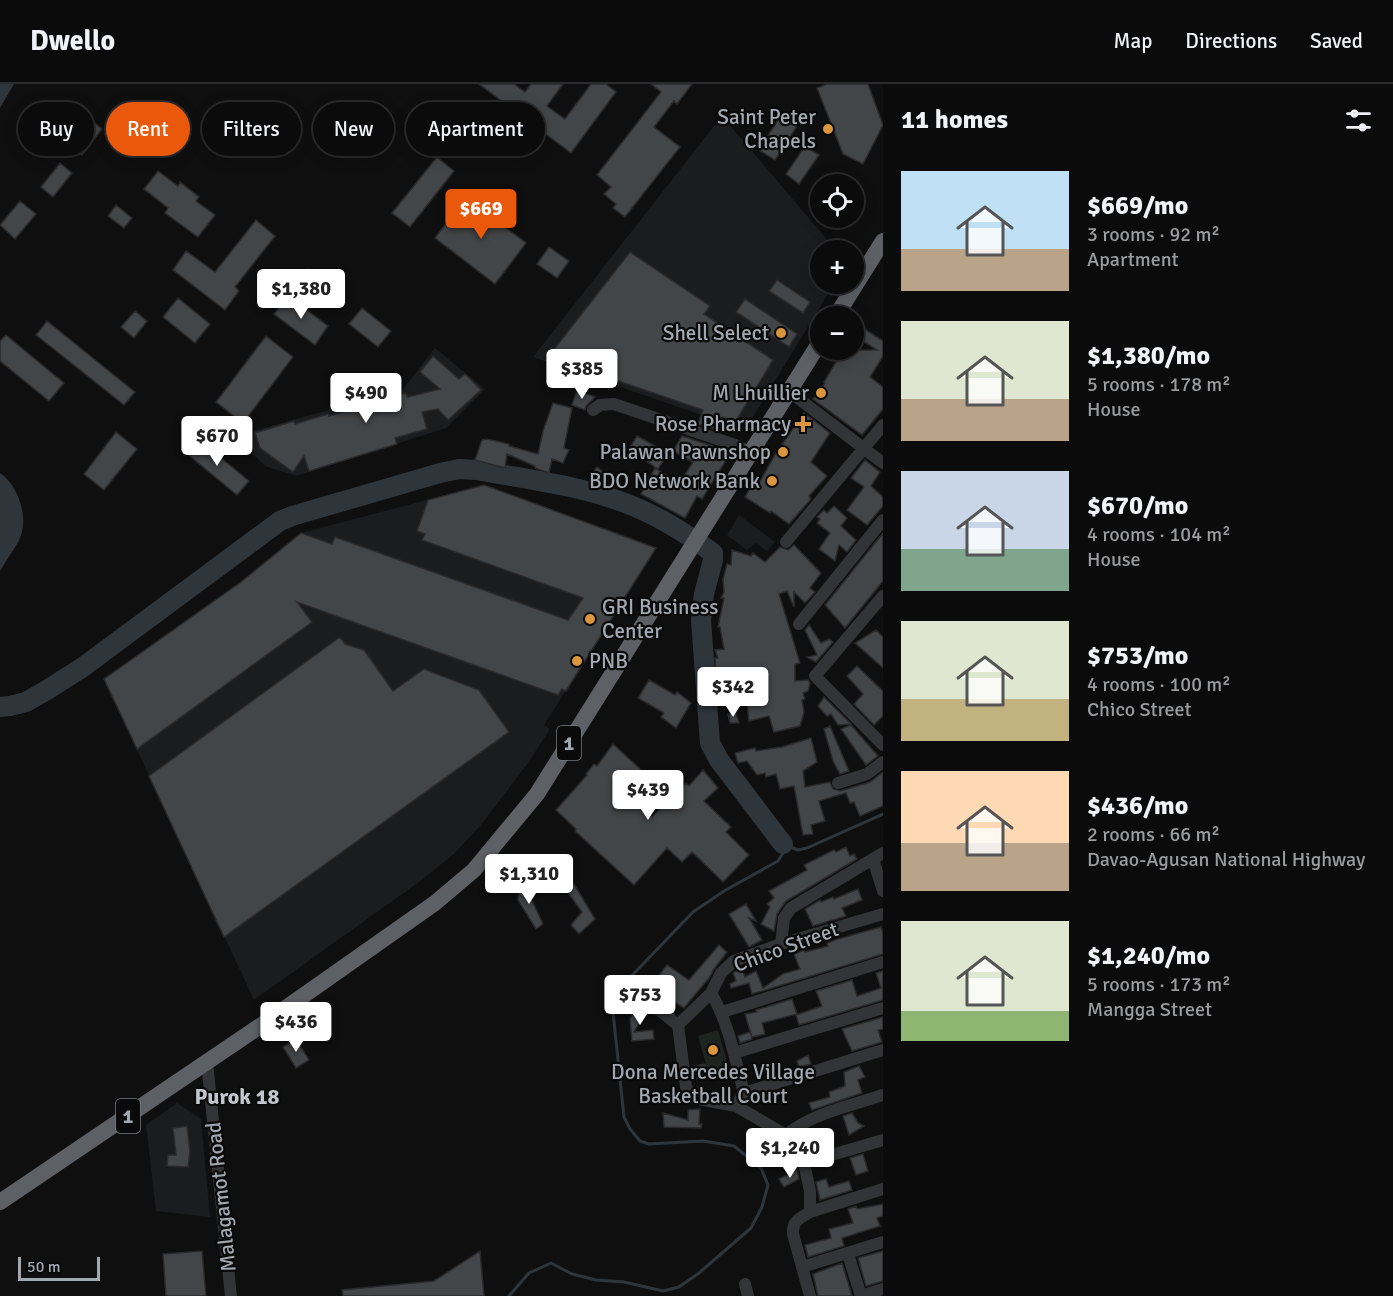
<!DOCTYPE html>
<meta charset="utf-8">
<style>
:root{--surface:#0b0b0c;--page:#141415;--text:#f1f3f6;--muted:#9a9b9d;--line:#2b2b2d;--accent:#ea580c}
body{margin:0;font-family:Signika,sans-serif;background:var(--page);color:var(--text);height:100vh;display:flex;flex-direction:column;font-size:22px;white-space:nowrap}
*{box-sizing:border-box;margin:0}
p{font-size:20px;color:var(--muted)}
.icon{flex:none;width:33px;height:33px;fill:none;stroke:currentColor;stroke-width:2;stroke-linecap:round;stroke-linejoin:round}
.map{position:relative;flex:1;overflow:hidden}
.sheet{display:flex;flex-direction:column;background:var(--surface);width:510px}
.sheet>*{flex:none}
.top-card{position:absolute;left:18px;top:18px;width:570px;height:54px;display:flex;gap:12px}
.fabs{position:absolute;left:810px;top:90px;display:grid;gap:12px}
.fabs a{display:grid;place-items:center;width:54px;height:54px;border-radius:50%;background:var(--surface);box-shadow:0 3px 15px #0003,0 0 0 2px var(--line);font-size:30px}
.scale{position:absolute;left:18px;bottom:15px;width:82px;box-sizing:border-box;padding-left:6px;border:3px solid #a2a8af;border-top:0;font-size:16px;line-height:21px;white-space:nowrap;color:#a2a8af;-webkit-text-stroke:4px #0a0a0b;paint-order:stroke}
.price{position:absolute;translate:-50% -51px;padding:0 14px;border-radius:6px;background:#fff;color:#222;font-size:20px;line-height:39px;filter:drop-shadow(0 2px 3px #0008)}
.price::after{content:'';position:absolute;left:50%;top:36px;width:18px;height:14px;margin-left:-9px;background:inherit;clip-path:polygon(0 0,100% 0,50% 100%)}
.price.selected{background:var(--accent);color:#fff}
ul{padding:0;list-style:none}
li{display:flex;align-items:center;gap:18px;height:150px;padding:0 18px}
li span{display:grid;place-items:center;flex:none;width:168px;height:120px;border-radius:0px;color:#555}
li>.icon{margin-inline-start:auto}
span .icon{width:72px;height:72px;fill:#fffc;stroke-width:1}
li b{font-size:26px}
h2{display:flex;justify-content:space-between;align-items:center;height:72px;padding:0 18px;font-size:26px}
.chip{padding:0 21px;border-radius:27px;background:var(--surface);box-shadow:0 3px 15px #0003,0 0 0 2px var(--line);font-size:21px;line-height:54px}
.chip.selected{background:var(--accent);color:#fff}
header{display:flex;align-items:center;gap:36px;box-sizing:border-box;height:84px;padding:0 30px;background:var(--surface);border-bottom:2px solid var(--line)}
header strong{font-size:28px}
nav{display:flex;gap:33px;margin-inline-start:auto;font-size:21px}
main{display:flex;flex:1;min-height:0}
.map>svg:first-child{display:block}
.built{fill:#1b1c1d}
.green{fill:#1e241f}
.water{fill:#2f363b}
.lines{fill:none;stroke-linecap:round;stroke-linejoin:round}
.stream{stroke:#2f363b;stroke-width:3}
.river{stroke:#2f363b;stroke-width:20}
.building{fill:#434648;stroke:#2a2a2c;stroke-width:1.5}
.minor{stroke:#333437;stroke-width:12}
.highway{stroke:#5d6065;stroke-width:16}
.poi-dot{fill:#d9963f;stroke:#0a0a0b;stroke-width:2}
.labels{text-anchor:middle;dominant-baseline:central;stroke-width:4.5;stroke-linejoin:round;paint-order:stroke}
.shield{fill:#0a0a0b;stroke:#74797e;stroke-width:1.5}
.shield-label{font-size:20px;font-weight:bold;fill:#a2a8af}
.poi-label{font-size:21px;fill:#a2a8af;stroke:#0a0a0b;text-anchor:end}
.street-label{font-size:21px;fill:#a2a8af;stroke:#0a0a0b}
.neighbourhood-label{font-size:22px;font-weight:bold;fill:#c3c6cc;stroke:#0a0a0b}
</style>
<header>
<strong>Dwello</strong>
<nav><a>Map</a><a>Directions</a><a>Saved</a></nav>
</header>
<main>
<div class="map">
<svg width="883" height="1212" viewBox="0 0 883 1212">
<rect width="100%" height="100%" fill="#0f0f10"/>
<!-- built -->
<path class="built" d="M722,32L836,166H820V200H834L745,346L533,273Z
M435,264L485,305L446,344L296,392L265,382L235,352L403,305Z
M484,401L656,464L544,641L550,645L528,679L480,742L454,770L419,798L254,916L104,595L241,498L301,449Z
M739,431L775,458L767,467L756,459L747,466L727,451Z
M177,1019L201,1035L210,1133L156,1127L146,1041Z"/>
<!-- green -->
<path class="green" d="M718,946L728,981L708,987L698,952Z"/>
<!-- water -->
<path class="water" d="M0,0H14L0,24Z
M0,389C18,401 29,433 20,454C15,465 6,476 0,487Z"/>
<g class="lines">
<!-- stream -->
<path class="stream" d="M509,1212L529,1189L551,1179L572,1190L596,1196L624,1198L663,1207L679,1203L699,1189L751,1144L762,1123L768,1101L761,1084L734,1062L703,1057L649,1060L640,1057L630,1045L624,1033L613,928L614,916L619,905L693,828L724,807L778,777L783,769V760L798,766L807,764L883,730"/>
<!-- river -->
<path class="river" d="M0,623L10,622L26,618L47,606L83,583L280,437L292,432L440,389L459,385L476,386C525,395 578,401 625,419C655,430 687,450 713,469V476L704,510L701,536L710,659L719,676L783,760"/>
</g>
<!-- building -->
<path class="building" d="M479,0H514L525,8L531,0H563L547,22L565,35L591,0H606L616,8L571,69Z
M651,0H692L677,20L674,17L654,43L680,63L625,133L613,124L616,120L604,110L611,103L597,91L661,8Z
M827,0H868L883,41L863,80L843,70L817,4Z
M82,29L102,45L82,71L61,54Z
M781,31L797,42L775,76L759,66Z
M805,62L819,71L799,100L786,90Z
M437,73L454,87L410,143L392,129Z
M60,79L72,89L53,113L41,103Z
M158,87L178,102L180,98L199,113L196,117L215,131L198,153L165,129L168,124L144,105Z
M466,113L526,159L495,200L435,154Z
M20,117L36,130L15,155L0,141Z
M116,121L132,134L124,144L108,132Z
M256,136L275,152L235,203L239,207L225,226L173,186L186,167L215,188Z
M549,163L569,177L557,194L537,180Z
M630,168L710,222L704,230L773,276L736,337L722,333L718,346L698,340L703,326L548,273Z
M308,185L341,210L332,223L299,197Z
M777,196L810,218L803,229L769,207Z
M288,212L328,242L315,261L274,230Z
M178,214L210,240L195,259L163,233Z
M745,215L797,250L789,263L736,228Z
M362,224L391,247L378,263L349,240Z
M135,227L147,237L134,254L121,243Z
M47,237L135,308L124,321L36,251Z
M863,244L883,257V272L870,293L883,303V325L862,351L813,315L825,299L824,298L843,266H877L858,254Z
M6,251L64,299L49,317L0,277V257Z
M266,252L293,273L243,339L216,318Z
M433,272L459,295L465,290L481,306L448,336L438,325L422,328L427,345L395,354L397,360L309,387L304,372L293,388L260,364L255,349L294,337L295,340L328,330L329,332L406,309L407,313L440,305L420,288Z
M577,306L595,313L586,322L585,326L572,321Z
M553,319L572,324L564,364L569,366L563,379L552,375L549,389L535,384V382L507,370L505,384L475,376L482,356L487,355L509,360V362L538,370L543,347Z
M804,329L830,349L811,378L827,392L809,412L811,415L789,440L771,427L770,429L745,413L754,398L758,401L776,369Z
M116,348L137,365L104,406L84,390Z
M637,352L668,369L658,385L629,365Z
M682,352L731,368L702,415L697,412L685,434L641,410L655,384L680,399L693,378L673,367Z
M198,355L249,397L237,411L186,369Z
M865,376L880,388L871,402L883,413V422L867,441L847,426L864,403L851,394Z
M597,383L607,391L600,401L589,393Z
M484,401L656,464L566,607L562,605L558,611L297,518L312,538L137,665L104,595L241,498L301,449L332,460L335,453L568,536L583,514L422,456L425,450L417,447L428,416Z
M834,422L847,434L841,442L856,456L847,468L839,461L835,477L819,465L830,449L817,439L820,435L817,433L824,426L827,429Z
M883,449V497L845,544L825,521Z
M794,461L821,489L810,504L815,508L805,519L794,508V523L787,507L779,510L800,579L795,580V597L808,596L810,599L808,607L803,609L805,615L802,616L804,628L800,642L774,648L769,632L749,637L746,611L757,608L752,586L716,594L715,574H718L715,566L724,565L720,543H718L724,514H721L724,508L723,495L727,480L731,481L732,466L751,472L753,469L765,478L780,463L788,466Z
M809,541L821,559L829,555L833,558L816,578L807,573L817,571L805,546Z
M876,546L883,553V584L855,559Z
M340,553L345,560L364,566L393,607L424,585L479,606L509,648L224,853L149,692Z
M857,582L883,607V632L874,641L854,620L863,610L847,592Z
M649,596L675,611L677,608L691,619L676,644L661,633L664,629L638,614Z
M824,613L851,640L838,641L831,630L827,632L818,622Z
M736,629L739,639H730L728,630Z
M851,641L878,672L866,681L841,645Z
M830,642L849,687L840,690L833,677L824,645Z
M811,654L817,678L803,687L805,703L830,698L833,705L840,707L870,698L883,688V722L860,732L854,718L850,719L846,709L819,717L825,737L811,741L813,750L803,751L794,702L780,705L776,690L766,693L765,689L757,691L747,677L738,679L735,669L755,664L756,667L782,663Z
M613,660L651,695L633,716L652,733L686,699L689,702L703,686L718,704L704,717L731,743L726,748L749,771L723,798L692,768L682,778L667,764L634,801L575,747L576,745L556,726L587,691L586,690L594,680L597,682Z
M846,763L850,772L854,770L857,775L786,817L777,830L774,847L761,840L770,823L767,820L774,814L769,807L807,786L804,781L834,766L836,768Z
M529,772L543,790L531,799L517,781Z
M520,791L543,840L536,845L518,816Z
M574,800L595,835L579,850L571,841L582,828L566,806Z
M858,805L862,816L842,824L846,832L813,842L805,825L820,816L821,818L833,813L834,815Z
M746,820L756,837L749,834L762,856L749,863L729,830Z
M881,843L883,849V870L752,910L749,899L731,904L730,900L736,897L733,889L736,887L742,885L745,893L756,887L763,904L783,890L800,885L794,870L804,866L805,868L828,862L827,859L838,855Z
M719,861L727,868L714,885L709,894L684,924L666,913L663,918L653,911L656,907L650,903L667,881L689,896Z
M883,887V916L799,941L796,931L822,922L816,907L852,896L857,912L881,904L876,889Z
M792,915L797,930L762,939L765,950L752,953L745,930L757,928L756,926Z
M638,920L647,927L634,948L653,946L654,955L632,957L630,935Z
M883,933V945L878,946L882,958L852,967L842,945Z
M750,948L752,955L740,959L738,952Z
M296,955L309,976L296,984L283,963Z
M808,971L811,980L799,983L797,977Z
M705,980L708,993L697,995L694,982Z
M859,982L865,993L858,996L862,1009L812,1026L809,1019L830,1013L829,1008L845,1002L844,988Z
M700,1025L699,1040H702L701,1044L664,1043L663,1029L688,1036V1026Z
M852,1029L858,1039L864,1042L849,1051L843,1032Z
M187,1042L190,1067L188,1083L167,1082L168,1071H176L173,1044Z
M808,1046L814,1065L807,1069L797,1053Z
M863,1070L868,1087L856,1091L850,1074Z
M797,1086L799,1095L784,1103L779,1095Z
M826,1095L829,1103L849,1097L852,1106L820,1116L816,1098Z
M883,1120V1132L877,1134L880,1142L842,1154L844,1162L808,1173L805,1161L831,1154L829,1145L853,1139L848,1125L856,1122L857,1125Z
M202,1167L206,1212H166L163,1170Z
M480,1167L484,1212H343L342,1206L434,1197Z
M883,1167V1197L866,1202L858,1174Z
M842,1179L852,1212H818L813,1190Z"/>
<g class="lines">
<!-- minor -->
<path class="minor" d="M790,308L883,379
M593,326L600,321L614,320L735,361L752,369
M786,458L883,341
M883,512L815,592L883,661
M799,540L883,436
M838,699L867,690L883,678
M873,775L883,807
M781,860L784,834L791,824L883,769
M635,907L678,941L686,1003L693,1014L736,1022L786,1051L804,1079L810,1107V1128
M711,909C729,939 735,975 744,1009L740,1016
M722,928L883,878
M678,941L711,909L721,889L734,877L781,860L883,830
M734,969L883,924
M207,978L231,1212
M744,1009L883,966
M786,1051C813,1029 850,1022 883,1011
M804,1079L883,1056
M848,1170L861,1212
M802,1183L883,1158
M745,1200L748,1212
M810,1212L793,1150C792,1137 800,1134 810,1128L883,1105
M861,1212L883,1205"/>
<!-- highway -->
<path class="highway" d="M836,232L883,157
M0,1118L266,938L435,819L474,786L537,710L820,258"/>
</g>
<!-- markers -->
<g class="poi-dot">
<circle cx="828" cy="45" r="6"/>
<circle cx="781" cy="249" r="6"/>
<circle cx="821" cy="309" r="6"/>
<path d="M800 331h6v6h6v6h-6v6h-6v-6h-6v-6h6z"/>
<circle cx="783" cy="368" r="6"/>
<circle cx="772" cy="397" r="6"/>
<circle cx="590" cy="535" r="6"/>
<circle cx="577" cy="577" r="6"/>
<circle cx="713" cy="966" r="6"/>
</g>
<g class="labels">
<!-- shield labels -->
<g class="shield">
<rect x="557" y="642" width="24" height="34" rx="4.5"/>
<rect x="116" y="1015" width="24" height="34" rx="4.5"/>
</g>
<g class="shield-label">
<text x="569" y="659">1</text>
<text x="128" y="1032">1</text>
</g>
<!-- poi labels -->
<g class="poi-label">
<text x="816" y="33">Saint Peter<tspan x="816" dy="24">Chapels</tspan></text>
<text x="769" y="249">Shell Select</text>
<text x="809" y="309">M Lhuillier</text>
<text x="791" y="340">Rose Pharmacy</text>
<text x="771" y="368">Palawan Pawnshop</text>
<text x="760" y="397">BDO Network Bank</text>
<text x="602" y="523" text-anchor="start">GRI Business<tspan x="602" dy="24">Center</tspan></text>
<text x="589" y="577" text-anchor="start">PNB</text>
<text x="713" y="988" text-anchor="middle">Dona Mercedes Village<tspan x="713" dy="24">Basketball Court</tspan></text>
</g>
<!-- street labels -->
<g class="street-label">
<text transform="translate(786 863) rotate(-20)">Chico Street</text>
<text transform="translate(221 1113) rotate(-96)">Malagamot Road</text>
</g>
<!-- neighbourhood labels -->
<g class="neighbourhood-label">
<text x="237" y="1012">Purok 18</text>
</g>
</g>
</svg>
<div class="fabs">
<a><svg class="icon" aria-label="locate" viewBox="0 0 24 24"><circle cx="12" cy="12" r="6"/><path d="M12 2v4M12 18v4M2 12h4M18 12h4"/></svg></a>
<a>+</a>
<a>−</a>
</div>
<div class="scale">50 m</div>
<b class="price selected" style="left:481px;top:156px">$669</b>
<b class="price" style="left:301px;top:236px">$1,380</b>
<b class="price" style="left:582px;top:316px">$385</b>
<b class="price" style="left:366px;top:340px">$490</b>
<b class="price" style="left:217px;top:383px">$670</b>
<b class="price" style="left:733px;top:634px">$342</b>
<b class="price" style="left:648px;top:737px">$439</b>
<b class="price" style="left:529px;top:821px">$1,310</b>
<b class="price" style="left:640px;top:942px">$753</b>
<b class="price" style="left:296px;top:969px">$436</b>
<b class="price" style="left:790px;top:1095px">$1,240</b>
<div class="top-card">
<a class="chip">Buy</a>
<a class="chip selected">Rent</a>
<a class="chip">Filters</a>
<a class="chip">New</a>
<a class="chip">Apartment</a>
</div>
</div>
<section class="sheet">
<h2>11 homes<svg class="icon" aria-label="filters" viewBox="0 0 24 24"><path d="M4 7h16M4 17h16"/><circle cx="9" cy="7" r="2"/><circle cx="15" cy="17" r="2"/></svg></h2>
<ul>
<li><span style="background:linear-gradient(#bfe0f5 65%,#b9a48a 0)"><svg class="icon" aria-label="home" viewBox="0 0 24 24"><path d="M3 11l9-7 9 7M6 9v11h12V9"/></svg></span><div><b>$669/mo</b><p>3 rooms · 92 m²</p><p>Apartment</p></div></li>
<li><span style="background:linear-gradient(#dfe7d0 65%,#b9a48a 0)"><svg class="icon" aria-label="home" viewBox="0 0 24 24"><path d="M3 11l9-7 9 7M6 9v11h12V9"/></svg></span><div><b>$1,380/mo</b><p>5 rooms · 178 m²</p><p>House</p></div></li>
<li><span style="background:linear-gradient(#c9d6e8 65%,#7fa58c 0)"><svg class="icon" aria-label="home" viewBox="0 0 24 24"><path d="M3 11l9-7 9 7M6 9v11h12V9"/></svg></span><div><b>$670/mo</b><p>4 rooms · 104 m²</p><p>House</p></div></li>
<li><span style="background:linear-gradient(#dfe7d0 65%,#c2b280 0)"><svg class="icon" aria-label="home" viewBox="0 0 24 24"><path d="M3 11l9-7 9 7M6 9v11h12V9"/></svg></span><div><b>$753/mo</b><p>4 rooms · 100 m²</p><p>Chico Street</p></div></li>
<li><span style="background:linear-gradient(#ffd9b3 60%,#b9a48a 0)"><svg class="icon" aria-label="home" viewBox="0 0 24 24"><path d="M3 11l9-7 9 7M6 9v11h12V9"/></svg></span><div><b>$436/mo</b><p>2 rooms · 66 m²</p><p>Davao-Agusan National Highway</p></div></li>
<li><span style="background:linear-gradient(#dfe7d0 75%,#8fb573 0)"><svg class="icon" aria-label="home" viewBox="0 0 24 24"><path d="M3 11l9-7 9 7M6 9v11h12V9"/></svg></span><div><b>$1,240/mo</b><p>5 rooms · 173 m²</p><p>Mangga Street</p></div></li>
</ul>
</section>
</main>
